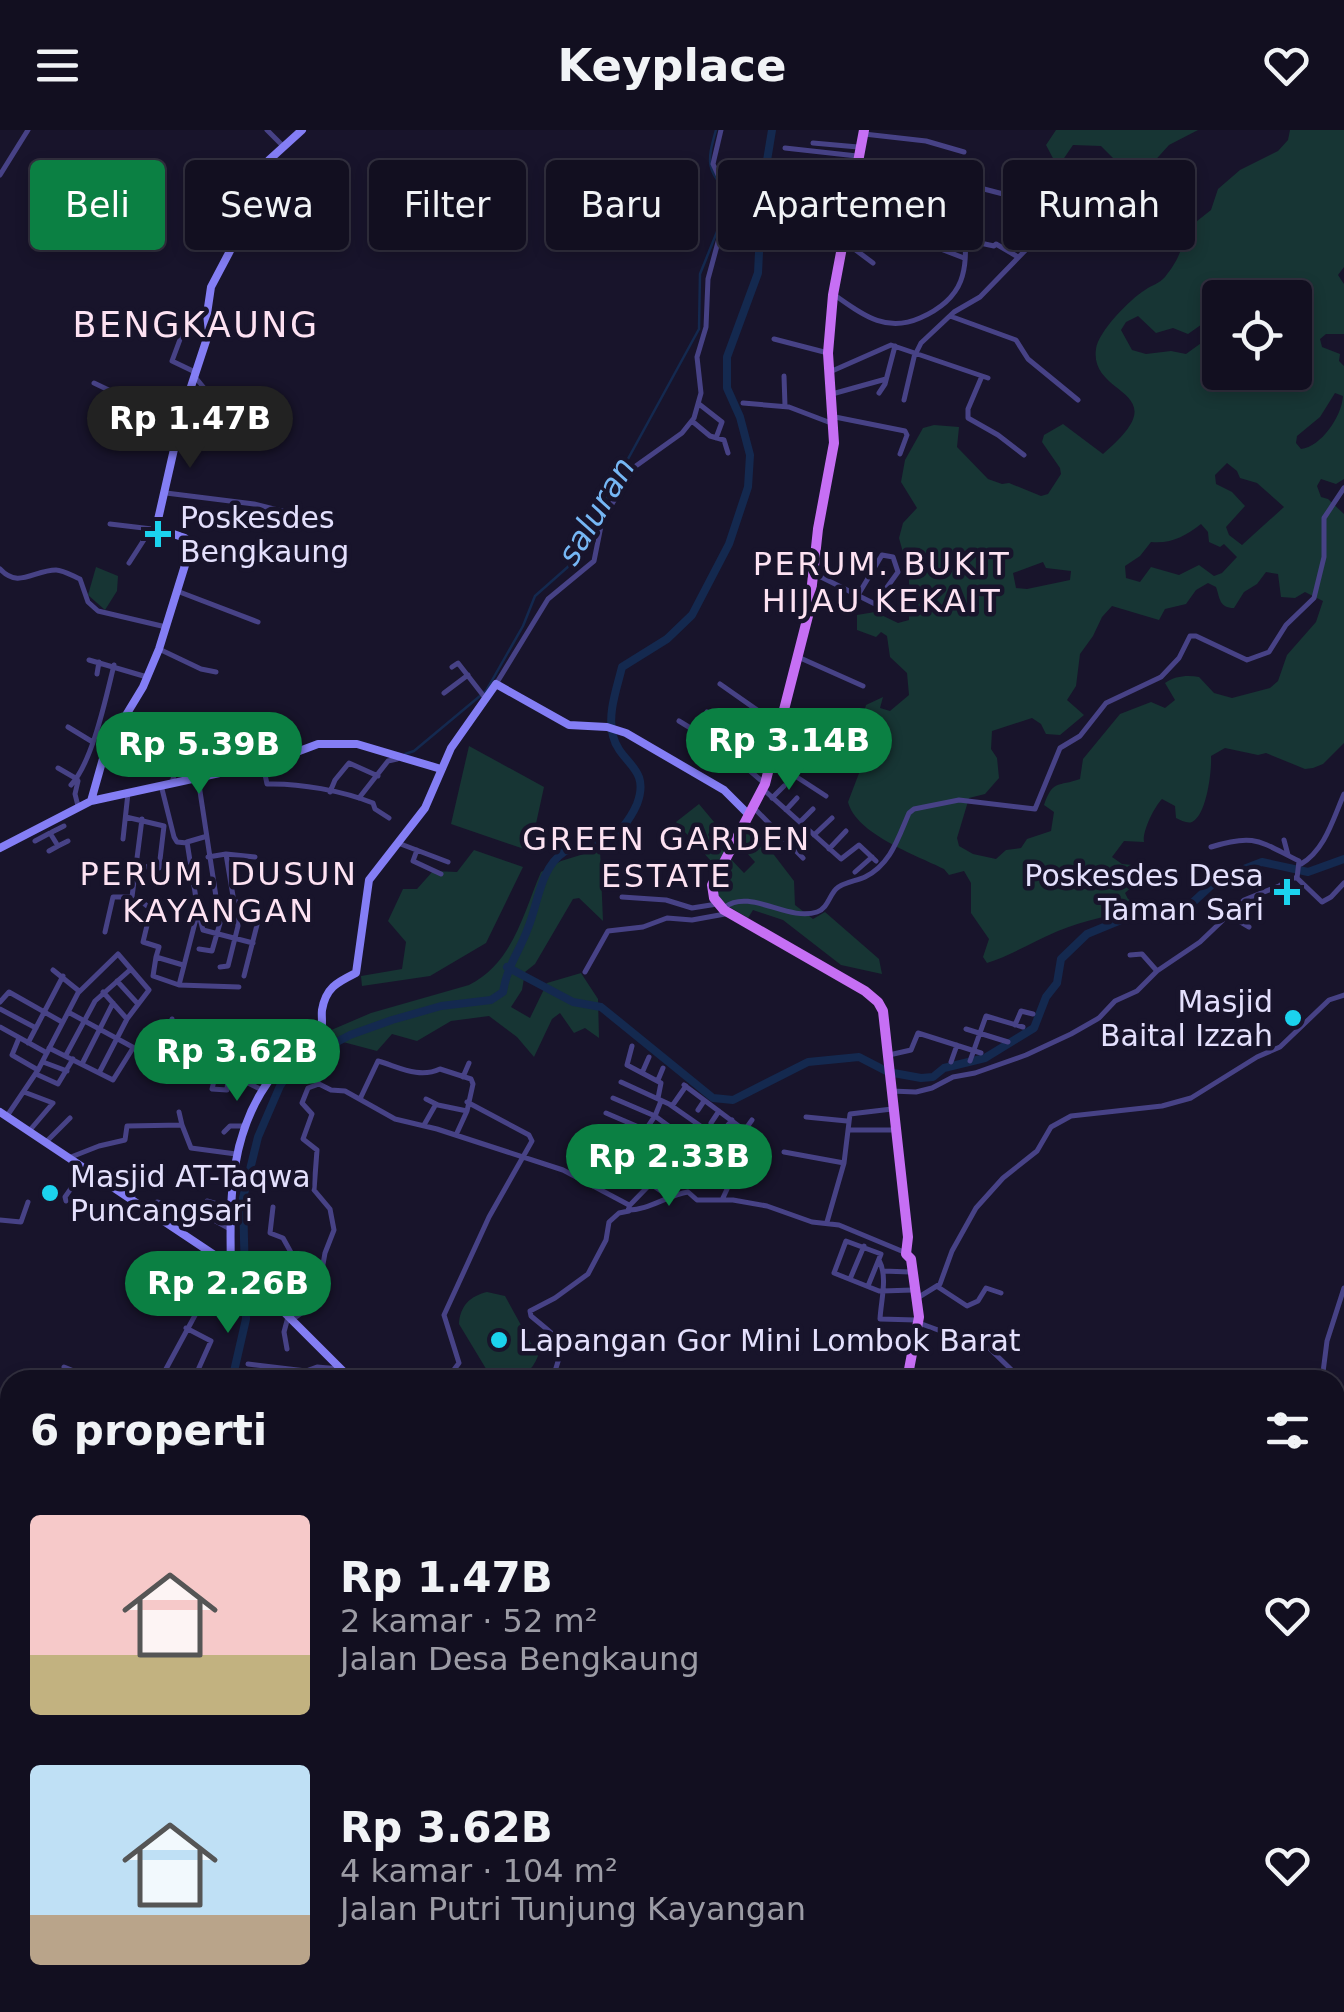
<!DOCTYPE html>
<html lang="id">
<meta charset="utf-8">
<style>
:root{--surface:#120f20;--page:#1f1d2d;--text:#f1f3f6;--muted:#9c9ca5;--line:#312f3e;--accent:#0b8043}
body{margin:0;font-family:"DejaVu Sans",sans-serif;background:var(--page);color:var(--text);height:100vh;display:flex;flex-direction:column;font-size:38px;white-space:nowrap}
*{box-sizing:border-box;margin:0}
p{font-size:32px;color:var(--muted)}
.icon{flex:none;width:55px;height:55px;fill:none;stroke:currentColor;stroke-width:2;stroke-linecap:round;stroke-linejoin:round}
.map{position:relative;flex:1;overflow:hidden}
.side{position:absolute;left:0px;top:1240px;width:1345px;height:642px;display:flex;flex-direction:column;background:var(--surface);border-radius:30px 30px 0 0;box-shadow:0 5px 15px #0003,0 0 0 2px var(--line)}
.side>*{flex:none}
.hud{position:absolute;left:30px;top:30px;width:1285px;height:90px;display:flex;gap:20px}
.fabs{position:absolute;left:1202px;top:150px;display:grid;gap:20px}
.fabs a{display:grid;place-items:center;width:110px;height:110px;border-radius:10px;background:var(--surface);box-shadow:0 5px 15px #0003,0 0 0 2px var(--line);font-size:50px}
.price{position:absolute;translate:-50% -85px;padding:0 22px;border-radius:35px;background:var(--accent);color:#fff;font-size:32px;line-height:65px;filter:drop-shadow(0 2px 5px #0008)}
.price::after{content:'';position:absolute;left:50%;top:60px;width:30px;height:22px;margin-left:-15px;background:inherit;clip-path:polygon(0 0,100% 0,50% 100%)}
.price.on{background:#222;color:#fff}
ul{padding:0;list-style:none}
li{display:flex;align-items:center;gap:30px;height:250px;padding:0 30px}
li span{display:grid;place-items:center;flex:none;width:280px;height:200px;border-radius:10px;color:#555}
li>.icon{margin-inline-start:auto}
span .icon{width:120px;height:120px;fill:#fffc;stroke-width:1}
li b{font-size:42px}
h2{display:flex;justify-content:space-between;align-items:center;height:120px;padding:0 30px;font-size:42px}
.chip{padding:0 35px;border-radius:10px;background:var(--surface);box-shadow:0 5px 15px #0003,0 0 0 2px var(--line);font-size:35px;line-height:90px}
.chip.on{background:var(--accent);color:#fff}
header{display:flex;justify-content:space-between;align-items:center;height:130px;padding:0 30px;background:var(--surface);font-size:45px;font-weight:700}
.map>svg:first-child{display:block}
.green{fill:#173534;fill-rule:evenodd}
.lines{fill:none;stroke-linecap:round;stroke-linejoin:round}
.stream{stroke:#14294f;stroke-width:2.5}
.river{stroke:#14294f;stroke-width:8}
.street{stroke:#474286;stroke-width:5}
.secondary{stroke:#847ef5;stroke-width:8}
.primary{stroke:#c66ff4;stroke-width:10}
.poi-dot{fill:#1bd3ee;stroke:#18142b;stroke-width:4}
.labels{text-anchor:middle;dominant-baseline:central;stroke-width:9;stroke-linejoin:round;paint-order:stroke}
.poi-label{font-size:30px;fill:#e4e0fd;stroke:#18142b;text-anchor:start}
.water-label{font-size:32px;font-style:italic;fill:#76b7f5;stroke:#18142b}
.neighbourhood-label{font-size:32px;letter-spacing:2.5px;fill:#fde2f2;stroke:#18142b}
.quarter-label{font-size:35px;letter-spacing:2.5px;fill:#fde2f2;stroke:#18142b}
</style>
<header><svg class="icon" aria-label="menu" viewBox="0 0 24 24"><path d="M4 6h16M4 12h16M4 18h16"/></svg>Keyplace<svg class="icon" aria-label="heart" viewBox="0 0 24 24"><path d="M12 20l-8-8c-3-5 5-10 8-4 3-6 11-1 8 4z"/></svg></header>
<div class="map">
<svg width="1344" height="1882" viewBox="0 0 1344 1882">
<rect width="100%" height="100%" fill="#18142b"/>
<!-- green -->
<path class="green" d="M1056,0H1198L1169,15L1123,66L1108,65L1106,57L1117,42V32L1101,16L1073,15L1060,34H1056L1046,15Z
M1290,0H1344V137L1338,145L1344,154V204H1326L1320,209L1322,217L1340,224L1339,231L1344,236V349L1336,354L1321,349L1317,356L1321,367L1328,369L1344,384V613L1323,634L1313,638L1305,639L1266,623L1258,625L1225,618L1211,626C1212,639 1207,685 1192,692C1187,694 1181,690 1176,688L1175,676L1162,669C1154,677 1142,702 1144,712L1124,711L1112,727L1122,734L1143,736L1148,742L1125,763L1128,769L1141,775C1114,786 1084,790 1058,801C1034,811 1012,825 987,833L983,827L989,809L971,783V753L964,741L949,745L944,739C916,725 856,704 848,672L861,638L857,607L866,575L883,567L880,578L890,581L909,565L907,543L890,527L887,506L881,502L876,507L857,500V485L875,482L898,493L909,490V444L899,408L903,393L917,378L901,352L905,330L923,298L934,295L959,297L957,317L988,349L1002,354L1009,353L1041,366L1048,364L1061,344L1060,338L1042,312L1044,305L1063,294L1103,324C1181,258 1089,269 1096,219C1098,202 1130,169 1145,160C1152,155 1159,154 1165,147C1180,128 1181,120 1187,99L1211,80L1218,59L1240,40L1278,21L1288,10ZM1220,168H1295V242H1220ZM1138,186L1156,203L1173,198L1188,204L1205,192L1211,196L1204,211L1186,224L1171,221L1146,224L1132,220L1121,200L1126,192ZM1335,263L1343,266C1342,286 1321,317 1301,319L1296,313L1297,306L1320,287ZM1227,333L1237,341L1240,348L1257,353L1284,377L1242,415L1229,405L1226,397L1245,376L1232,362L1216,354L1215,345ZM1201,394L1208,402L1209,412L1220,417L1224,414L1237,427L1222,443L1214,446L1199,435L1179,445L1151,437L1140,452L1126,448L1125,436L1140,426L1151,412C1172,414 1185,406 1201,394ZM1043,432L1046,438L1071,441L1070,450L1027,459L1016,458L1013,443ZM1266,442L1278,444L1281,467L1295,468L1305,462L1323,471L1316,492L1287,525L1278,551L1270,558L1232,568L1214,563L1199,547C1187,545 1175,546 1165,553L1175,570L1165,578L1151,572L1120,584L1083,629L1080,649C1058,657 1053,649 1044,675L1054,682L1051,701L1027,709L1021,718L1006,720L996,729L973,724L959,716L957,708L969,668L985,664L999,648L997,628L991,619L992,601L1032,588L1041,594L1046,604L1060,605L1084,585L1067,570L1076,556L1080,524L1093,506L1102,487L1112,476L1159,490L1165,479L1186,474L1196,460L1208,453L1216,457C1220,468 1219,478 1234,478L1244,462L1257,454Z
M96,437L118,446L117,461L105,480L88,465Z
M469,616L544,657L530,721L451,694Z
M699,674L714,692L708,705L744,743L755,732L738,713L748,691L794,751L795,775L813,789L825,782L879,829L882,844L841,835L783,790L753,780L748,788L715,768L714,751L719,740L676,692Z
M600,719L603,791L579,768L573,769L535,834L525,842L522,860L511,877L530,888L547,853L581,843L598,869L599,908L585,898L574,903L560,883L552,889L534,927L517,907L489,886L451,891L417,911L392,904L377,921L343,912L312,933L294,916L371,883L469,855C513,833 523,784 541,742L561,731Z
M474,720L523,737L486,813L430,846L362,856L361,846L402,839L406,812L388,791L403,759H417L433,741L457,742Z
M487,1162L505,1166L538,1226C530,1247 513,1254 491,1247L459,1194C460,1176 470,1166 487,1162Z"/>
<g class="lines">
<!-- stream -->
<path class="stream" d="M405,624L414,621L486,561L523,496L535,466L570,435L699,199L700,144L731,67C707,39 706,35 716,0
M1335,1547L1344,1539
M1335,1622L1342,1647
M1343,1654L1344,1662
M1335,1717L1344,1714
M1289,1882L1292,1872"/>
<!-- river -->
<path class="river" d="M507,837L573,872L601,877L713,968L733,970L808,932L859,927L888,942L921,948L933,947L944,938L985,928L1034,898L1046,867L1057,853L1061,829L1087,804L1138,783L1190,775L1218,749L1262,732L1308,742L1344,729
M232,1250L246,1189L243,1068L258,1007L280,956L294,935L350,905L392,890L441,876L491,870L503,862C508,833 519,823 528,798C538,774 540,738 564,722C575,715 590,718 602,714C617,708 631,688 637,674C651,637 620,634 613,606C607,584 617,558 622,537L667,509L692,485L729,414L748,357L750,325L740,287L727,258V227L758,143L762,61L772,0
M0,1397L10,1401
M503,1872L522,1882"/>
<!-- street -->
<path class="street" d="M267,0L284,17
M864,4L926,11L964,22
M813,13L858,17
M785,18L857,26
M859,34L911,40L1007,65L1046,99L980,167L954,182L921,213L916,223
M262,44L292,61
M0,45L28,0
M852,74L887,98L964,128
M237,83L279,100
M215,88L234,97
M899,103L906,95L913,101L922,100L966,114
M966,110L994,116L996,114L1018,127
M845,112L873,133
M836,166C863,185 886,203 920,188C988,158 956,111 968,55
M950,186L1016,210L1028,229L1078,270
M191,191L185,196L172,231L195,242
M186,194L208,207
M774,209L828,223
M832,241L891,215L988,248
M784,246L785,276
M982,246L968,279V288L998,305L1024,325
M195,247L209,264L223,273L220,299
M94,253L119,265L182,284
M879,263L885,254L895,216
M832,264L886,249
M904,270L915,223
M743,273L789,277L831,293
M699,274L722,292L716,308
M835,287L905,301L907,305L900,324
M692,291L710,306L724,310L728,323
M166,363L254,374L302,386
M110,394L152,399
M129,433L149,402L157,397
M0,439C18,459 34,440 56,440C63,440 73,446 80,449L88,472L98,481L166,497
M815,444L875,474L898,442L893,427L882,425L858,465
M177,461L258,492
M159,519L201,539L216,542
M798,527L863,556
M89,530L147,547
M452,537L458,533L486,569
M97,544L99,532
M496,554L548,469L594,431L602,391L633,338L682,303L694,288L701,263L697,227L706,197L708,149L721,101L736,68L719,47L713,34L721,0
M720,554L777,594
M444,563L468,545
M707,582L770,626
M679,591L723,618L763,652
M68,597L91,611
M772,631L826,666
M263,635L267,654C300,653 343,661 373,673L375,679L389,688
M58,638L77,649
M198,648L220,793L212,821L199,819
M172,653L181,617
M71,655C93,631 106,567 114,535
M161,655L174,707L177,712L187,713
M763,659L841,729L859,715L876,731
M330,662L335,650L349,633L378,646
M359,668L388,631L397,629
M772,668L784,656
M78,676L75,664L78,651
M754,678L803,728
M786,680L797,668
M126,687L164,696L159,738L138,736
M800,692L813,679
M52,702L64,696
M814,705L832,688
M123,709L128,663
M1284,710L1288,725
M35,711L50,703L58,716L49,721
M398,713L448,732
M58,716L68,711
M1211,717C1256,703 1260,712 1299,731L1297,748
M829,719L846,701
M417,720L413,731L441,744
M226,724L255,727
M208,727L226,724L238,796L228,836L220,837
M1301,734C1325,720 1333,689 1344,664
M855,742L872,727
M1297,748L1322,772L1331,767L1344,753
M622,767L666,770L692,778L717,774
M142,772L151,779L143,812L159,817L156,827
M237,772L258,791L244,846
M725,777C750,758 788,792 817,782C828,778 829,766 836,759C843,752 857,751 865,747C891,734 898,708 909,683L914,679L959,670L1035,679L1060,618L1080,606L1106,573L1161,547L1179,528L1190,506H1196L1247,530L1269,522L1286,495L1314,468L1324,427V388L1344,358
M198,781L203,800L253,813
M1229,785L1249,797
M105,802L113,767H132L142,689
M1130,825L1142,824L1157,841
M183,835L156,827L153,846L179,855L198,781L187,712L204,707
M53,840L79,861
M585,842L608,801L643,797L667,788L692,790L725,784
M117,851L138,874
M179,855L239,857
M103,862L127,889
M0,872L9,862L62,892
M0,879L36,898
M68,882L151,927L159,925L161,910L167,907L172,889
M1015,895L1021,881L1033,884
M0,897L47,923
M966,899L1008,912
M19,908L12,925L38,940
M28,913L63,846
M632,916L627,935L661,953L658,968
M49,918L113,950L133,918
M301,923L319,954
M66,925L95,871L131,839
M219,925L215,947L240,949L262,960
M889,925L911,920L918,903L981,923
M970,931L986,886L1023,897
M43,932L67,941
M951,932L957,915
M82,934L113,873
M642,943L649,927
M36,944L58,954L73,929
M215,947L212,959L227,960L228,948
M463,947L469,933
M236,948V935
M658,950L663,938
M621,952L669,974L732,1018
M684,955L744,1000
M891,961L916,962L932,958L953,947L975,943L1026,925L1071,904L1099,888L1115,871L1137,861L1157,841L1200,812L1244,770L1279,756L1291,748H1297
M24,962L53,973L30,1000
M613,968L655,986L661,971
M360,969L378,931C399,937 419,949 440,939L471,949L473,954L467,981L456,1005
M426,969L438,975L467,981
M672,976L686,956
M698,980L704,971
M179,982L182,995
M606,983L655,1004L646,1022
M7,986L38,940L78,863L118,824L149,860L127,889L99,943
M806,987L847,991
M711,993L719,981
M424,995L436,974
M599,998L637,1015
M848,1000H895
M224,1002L230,996H243
M722,1002L732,990
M46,1012L70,988
M592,1015L625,1030
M784,1022L844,1033L850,984L892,979
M71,1027L99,1016L125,1010L127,996L182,995L191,1018L236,1024
M668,1031L685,1008
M688,1035L710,1004
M580,1048L592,1034L616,1043L655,986L700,1019
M692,1051L695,1036L729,1040
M652,1055L664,1063L676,1046
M672,1064L686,1047
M132,1068L140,1051
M722,1070L728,1057L732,1018L752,990
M66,1071L65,1067L84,1040
M207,1071L231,1078
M629,1076L662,1042
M273,1077L270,1103L283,1108L299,1137L322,1144
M194,1079L230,1099
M628,1080C647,1081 668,1065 688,1062L697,1070H733L767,1076L812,1092L839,1095L904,1122
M149,1081L157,1072L171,1076
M0,1090L21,1092L28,1072
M827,1092L844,1033
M879,1130C888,1147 881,1170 880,1189L916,1190
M201,1131L216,1138
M883,1141L910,1142
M850,1149L864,1116
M868,1156L881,1124L846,1111L834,1143L879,1161H882L913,1160
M938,1157L967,1176L978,1171L986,1158L1001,1163
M919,1167L940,1154L952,1121L976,1078L1003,1048L1037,1021L1051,997L1071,986L1162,976L1191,968L1257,927L1280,917L1329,870L1344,865
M293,1189L316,1173L325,1123L334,1100L330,1079L314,1060L317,1020L303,1009L312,984L302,973L308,958L319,954L331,960L345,961L395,989L437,999L563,1040L629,1075V1081L619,1083L609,1092L606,1110L588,1144L555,1168L530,1181L531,1186C564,1214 566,1209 552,1250
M919,1193L990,1219L1022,1250
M186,1198L211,1211L198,1240
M287,1219L284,1202L288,1187
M248,1234L306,1241L317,1237L340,1239
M64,1237L96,1250
M120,1250H135
M160,1250L206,1165L220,1128
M263,1250L264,1236
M446,1250L459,1233L444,1185L489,1087L532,1011L529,1005L467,972
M1322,1250L1327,1211L1344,1158
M0,1335L10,1334
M1335,1406L1344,1384
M0,1440L10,1450
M0,1462L10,1473
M0,1490L10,1500
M2,1522L10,1513
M0,1642L10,1655
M1335,1649L1344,1650
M0,1822L10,1828
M139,1872L174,1881
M250,1872L258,1882
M273,1872L274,1874
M557,1872L574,1880
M714,1872V1882
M915,1872L929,1882
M997,1872L1025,1882
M783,1875L784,1872
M379,1882L385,1872
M979,1882L982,1872
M1056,1882L1060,1872"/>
<!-- secondary -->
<path class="secondary" d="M91,671L106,618L143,557L159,519L186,432L185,408L159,399L157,394L182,284L209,202L207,184L211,157L230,121L239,75L260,48L269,30L302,0
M0,718L91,671L270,632L318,614H357L441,639
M0,982L252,1150L352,1250
M231,1135C229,1068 230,999 274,944C286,928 308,919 319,902C324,896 321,888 322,880C326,857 338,852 356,843L369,750L425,678L451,618L496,554L569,595L607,597L626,603L724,660L749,685
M1193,1872L1218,1882
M1117,1882L1120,1872
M1325,1882L1332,1879L1341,1882"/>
<!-- primary -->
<path class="primary" d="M864,0L833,165L828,223L834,313L818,399L809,482L765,654L712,755L714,768L724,780L865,861L878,872L883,881L908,1107L906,1124L911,1129L919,1187L907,1250
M845,1872L853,1882"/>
</g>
<!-- markers -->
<g class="poi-dot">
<path d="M153 389h10v10h10v10h-10v10h-10v-10h-10v-10h10z"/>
<path d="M1282 747h10v10h10v10h-10v10h-10v-10h-10v-10h10z"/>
<circle cx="1293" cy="888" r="10"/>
<circle cx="50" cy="1063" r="10"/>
<circle cx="499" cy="1210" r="10"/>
</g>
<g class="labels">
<!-- poi labels -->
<g class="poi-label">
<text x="180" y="387">Poskesdes<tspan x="180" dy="34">Bengkaung</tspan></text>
<text x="1264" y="745" text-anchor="end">Poskesdes Desa<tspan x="1264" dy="34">Taman Sari</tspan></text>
<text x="1273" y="871" text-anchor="end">Masjid<tspan x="1273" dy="34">Baital Izzah</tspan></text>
<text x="70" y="1046">Masjid AT-Taqwa<tspan x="70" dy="34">Puncangsari</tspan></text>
<text x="519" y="1210">Lapangan Gor Mini Lombok Barat</text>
</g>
<!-- water labels -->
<g class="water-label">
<text transform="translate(596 381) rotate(-59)">saluran</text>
</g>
<!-- neighbourhood labels -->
<g class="neighbourhood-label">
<text x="882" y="434">PERUM. BUKIT<tspan x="882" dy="37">HIJAU KEKAIT</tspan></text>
<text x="667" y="709">GREEN GARDEN<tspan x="667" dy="37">ESTATE</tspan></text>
<text x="219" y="744">PERUM. DUSUN<tspan x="219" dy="37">KAYANGAN</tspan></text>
</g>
<!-- quarter labels -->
<g class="quarter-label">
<text x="196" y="195">BENGKAUNG</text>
</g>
</g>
</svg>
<div class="fabs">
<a><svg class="icon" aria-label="locate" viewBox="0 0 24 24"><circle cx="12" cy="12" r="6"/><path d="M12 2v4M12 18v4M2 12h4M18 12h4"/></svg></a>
</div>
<b class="price on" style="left:190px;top:341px">Rp 1.47B</b>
<b class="price" style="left:789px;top:663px">Rp 3.14B</b>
<b class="price" style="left:199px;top:667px">Rp 5.39B</b>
<b class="price" style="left:237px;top:974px">Rp 3.62B</b>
<b class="price" style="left:669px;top:1079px">Rp 2.33B</b>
<b class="price" style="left:228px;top:1206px">Rp 2.26B</b>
<div class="hud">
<a class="chip on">Beli</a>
<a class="chip">Sewa</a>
<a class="chip">Filter</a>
<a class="chip">Baru</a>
<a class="chip">Apartemen</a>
<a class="chip">Rumah</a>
</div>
<section class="side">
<h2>6 properti<svg class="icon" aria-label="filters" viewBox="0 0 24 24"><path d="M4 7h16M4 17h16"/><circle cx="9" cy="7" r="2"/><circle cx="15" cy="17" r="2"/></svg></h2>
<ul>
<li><span style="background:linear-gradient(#f6c9c9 70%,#c2b280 0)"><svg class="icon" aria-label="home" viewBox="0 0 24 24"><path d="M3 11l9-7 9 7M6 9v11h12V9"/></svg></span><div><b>Rp 1.47B</b><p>2 kamar · 52 m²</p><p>Jalan Desa Bengkaung</p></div><svg class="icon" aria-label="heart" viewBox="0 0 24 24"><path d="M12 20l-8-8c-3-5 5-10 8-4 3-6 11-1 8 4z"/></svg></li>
<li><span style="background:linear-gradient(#bfe0f5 75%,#b9a48a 0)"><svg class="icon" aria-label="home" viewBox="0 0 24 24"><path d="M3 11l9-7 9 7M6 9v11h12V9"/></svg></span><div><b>Rp 3.62B</b><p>4 kamar · 104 m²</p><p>Jalan Putri Tunjung Kayangan</p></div><svg class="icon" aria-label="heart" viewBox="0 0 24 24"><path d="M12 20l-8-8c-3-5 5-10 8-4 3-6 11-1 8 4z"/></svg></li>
</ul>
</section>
</div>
